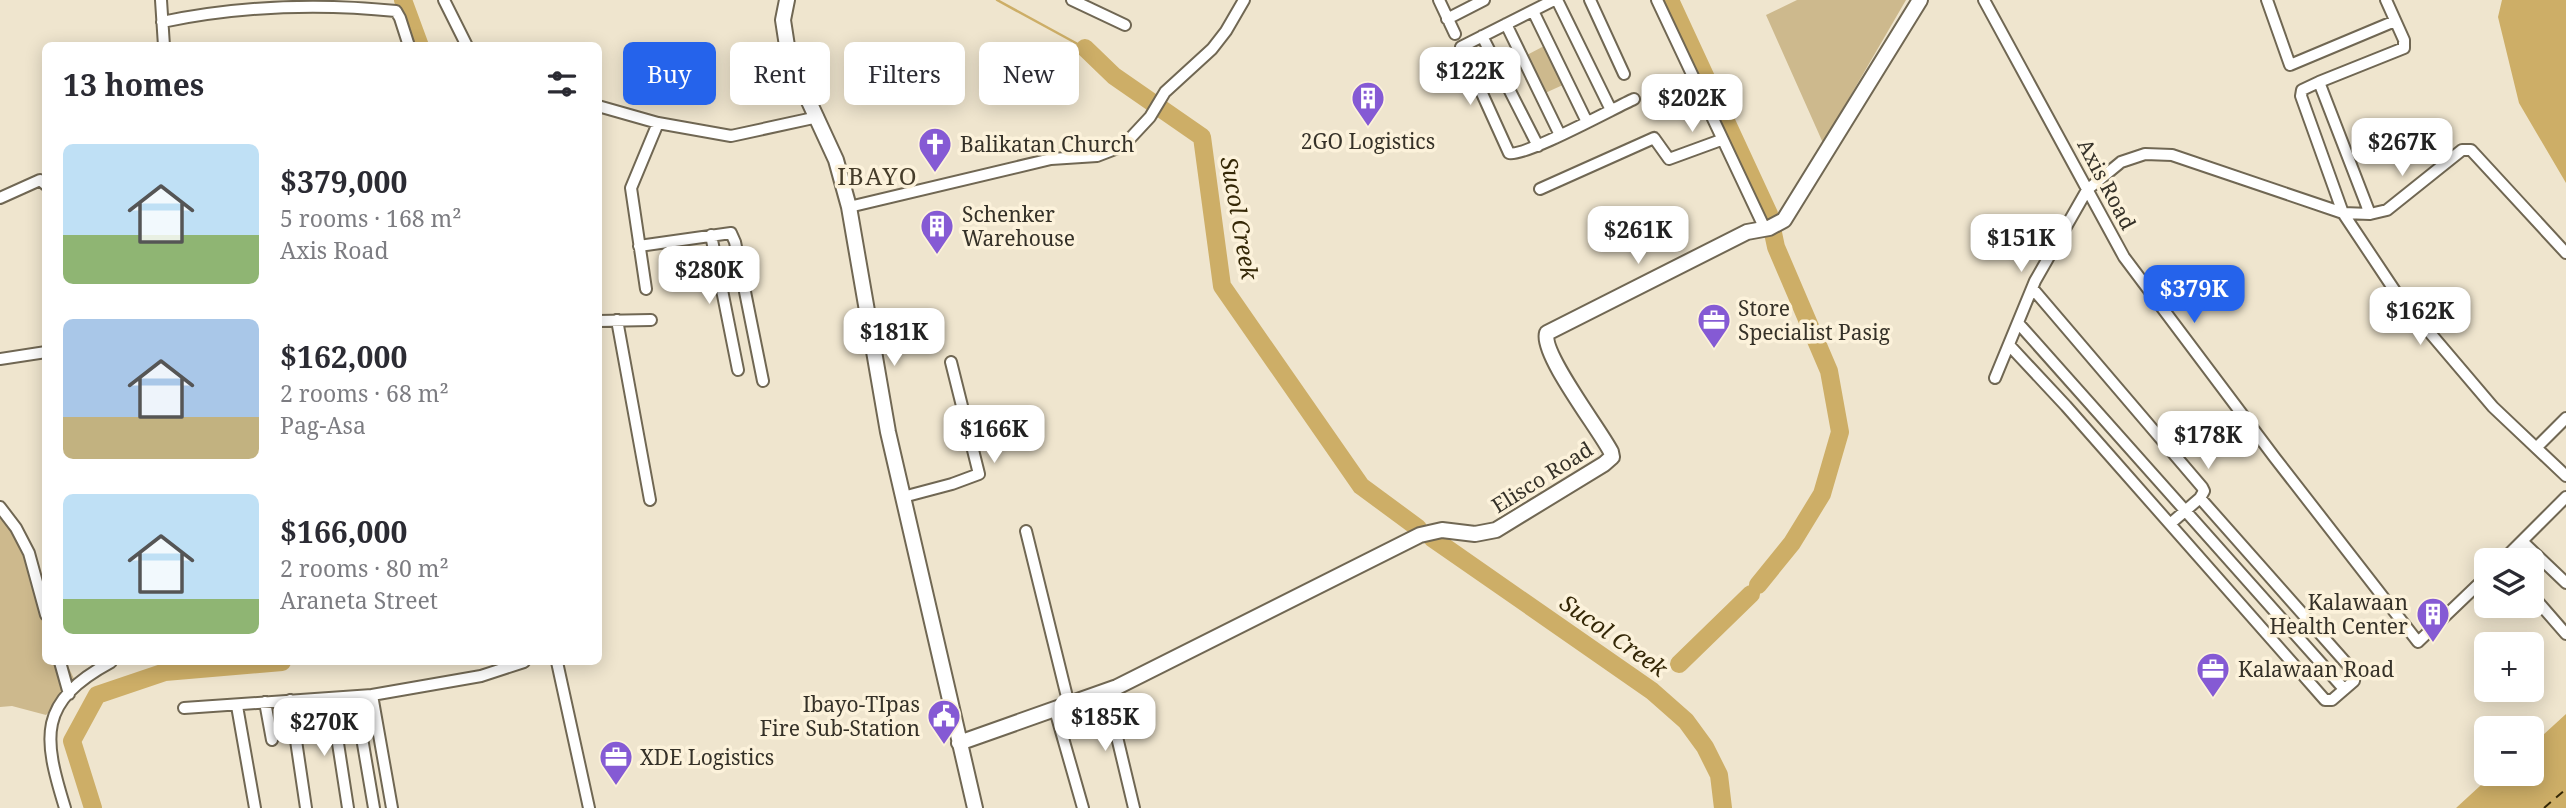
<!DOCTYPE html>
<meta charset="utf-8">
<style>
:root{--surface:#fff;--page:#f2f2f3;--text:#2b2b33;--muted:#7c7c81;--accent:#2563eb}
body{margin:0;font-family:"Noto Serif",serif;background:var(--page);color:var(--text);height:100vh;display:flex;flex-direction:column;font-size:26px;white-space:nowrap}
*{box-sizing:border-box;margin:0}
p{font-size:23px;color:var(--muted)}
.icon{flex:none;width:38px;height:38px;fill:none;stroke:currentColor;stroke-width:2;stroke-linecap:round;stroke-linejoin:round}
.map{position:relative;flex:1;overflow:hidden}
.panel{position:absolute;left:42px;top:42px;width:560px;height:623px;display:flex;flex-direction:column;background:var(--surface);border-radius:10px;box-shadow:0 4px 18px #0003}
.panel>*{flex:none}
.top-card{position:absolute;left:623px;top:42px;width:665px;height:63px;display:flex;gap:14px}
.controls{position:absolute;left:2474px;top:548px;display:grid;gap:14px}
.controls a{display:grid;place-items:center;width:70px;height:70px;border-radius:10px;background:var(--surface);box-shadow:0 4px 18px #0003;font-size:35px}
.price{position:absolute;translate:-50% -60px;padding:0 16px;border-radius:14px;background:#fff;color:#222;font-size:23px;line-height:46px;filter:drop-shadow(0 2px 4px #0008)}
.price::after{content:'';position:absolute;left:50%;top:42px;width:21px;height:16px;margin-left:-10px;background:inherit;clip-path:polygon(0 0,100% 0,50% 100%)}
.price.on{background:var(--accent);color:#fff}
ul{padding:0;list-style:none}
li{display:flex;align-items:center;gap:21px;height:175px;padding:0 21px}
li span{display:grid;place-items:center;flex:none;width:196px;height:140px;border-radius:10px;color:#555}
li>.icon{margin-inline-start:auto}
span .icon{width:84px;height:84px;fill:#fffc;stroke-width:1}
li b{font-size:30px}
h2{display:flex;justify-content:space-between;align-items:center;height:84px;padding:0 21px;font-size:30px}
.tag{padding:0 24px;border-radius:10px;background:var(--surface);box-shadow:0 4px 18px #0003;font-size:24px;line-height:63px}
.tag.on{background:var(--accent);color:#fff}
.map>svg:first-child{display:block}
.green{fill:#cdb98d}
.water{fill:#cdae67}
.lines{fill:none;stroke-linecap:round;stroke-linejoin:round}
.stream{stroke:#cdae67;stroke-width:2.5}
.river{stroke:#cdae67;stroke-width:18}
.ferry{stroke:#342706;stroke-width:2;stroke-dasharray:9 7;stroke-linecap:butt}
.minor-casing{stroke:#706753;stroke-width:14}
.major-casing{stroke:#706753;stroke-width:18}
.minor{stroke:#fff;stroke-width:10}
.major{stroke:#fff;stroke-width:14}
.labels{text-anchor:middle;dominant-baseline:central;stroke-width:7;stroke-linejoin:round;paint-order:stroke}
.poi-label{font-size:21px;fill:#353128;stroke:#fcf2db;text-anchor:start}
.street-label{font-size:21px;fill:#353128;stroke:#fcf2db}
.water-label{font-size:23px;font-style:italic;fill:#342706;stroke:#fcf2db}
.quarter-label{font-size:24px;letter-spacing:2px;fill:#463d2b;stroke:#fcf2db}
</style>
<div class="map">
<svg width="2566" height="808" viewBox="0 0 2566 808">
<rect width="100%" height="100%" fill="#efe5ce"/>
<!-- green -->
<path class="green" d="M1797,0H1906L1823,143L1766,15Z
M1546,45L1565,84L1543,94L1525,56Z
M0,513L23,545L45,618L46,662H66L76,683L46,715L12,706L0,707Z"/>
<!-- water -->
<path class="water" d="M2502,0H2566V183L2519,103L2498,17Z
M2566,714V808H2456L2493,774H2532V745Z"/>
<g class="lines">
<!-- stream -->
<path class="stream" d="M997,0L1085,48"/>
<!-- river -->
<path class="river" d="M403,0L420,46
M1670,0L1769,214L1776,247L1829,371L1840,432L1822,494L1792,543L1758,585
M1085,48L1114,76L1202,137L1222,286L1361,486L1418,528
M1432,538L1652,691L1686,721L1705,747L1719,775L1723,808
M1679,664L1751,594
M93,808L72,741L97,695L165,672L282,662"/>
<!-- ferry -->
<path class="ferry" d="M2544,808L2566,789"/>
<defs>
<path id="minor" d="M161,0L164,46
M444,0L467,46
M1072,0L1125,25
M1439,0L1455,34
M1554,0L1461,47L1509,153C1523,158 1614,108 1634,99
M1557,0L1611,110
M1590,0L1624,74
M1657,0L1765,229
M1984,0L2124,257L2275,458L2418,642L2487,576
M2267,0L2290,65L2395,21
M1533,11L1587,122
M1447,19L1484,0
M162,22C239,6 317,3 396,11L400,18L409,46
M1506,24L1560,135
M1482,36L1538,146
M2319,82L2302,90L2301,96L2343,213L2397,294L2493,407L2566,476
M598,106L658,123L731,136L818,117
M1540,189L1654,138L1669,159L1721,140
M0,198L40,180L46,185
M849,207L1051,159L1097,156L1123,146L1150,117L1165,92L1212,49L1226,31L1244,0
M2370,214L2319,82L2404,48V40L2386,0
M711,235L738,370
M639,246L731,233L735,242L763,381
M646,289L631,188L658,123
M617,320L650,500
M598,321L651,320
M2019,324L2344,689
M2010,346L2066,406L2325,700H2332L2354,681L2355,673L2200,498L2204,491L2202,487L2033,289
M0,359L46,352
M1995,378L2035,281L2087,190L2121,162L2145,154L2172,155L2343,213L2370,214L2387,210L2462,150H2471L2566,253
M2537,447L2566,418
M903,497L952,484L979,474L951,362
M0,507L16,528L29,553L46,615
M2170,524L2200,498
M1026,531L1069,705
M2522,541L2566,583
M2503,560L2566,497
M2532,595L2566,634
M60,662L69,694
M557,662L589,808
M1106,691L1134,808
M372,695L392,808
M355,697L374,808
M331,698L348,808
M290,700L306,808
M265,702L272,740
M237,706L255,808
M184,708L372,695L481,676L524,662
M1055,710L1083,808
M65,808C43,737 37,702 111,662"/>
<path id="major" d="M787,0L783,20L787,46L794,69L836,160L849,207L888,432L975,808
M959,743L1117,687L1420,535L1442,530L1475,534L1496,530L1604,464L1612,457L1611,452C1600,430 1540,353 1547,333L1747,232L1769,228L1784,220L1920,0"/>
</defs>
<!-- minor casing -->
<use href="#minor" class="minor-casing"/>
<!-- major casing -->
<use href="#major" class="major-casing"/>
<!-- minor -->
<use href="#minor" class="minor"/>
<!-- major -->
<use href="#major" class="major"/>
</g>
<!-- icons -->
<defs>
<symbol id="building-pin" viewBox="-11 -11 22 30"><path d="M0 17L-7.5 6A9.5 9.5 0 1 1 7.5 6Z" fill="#855ad4" stroke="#fcf2db"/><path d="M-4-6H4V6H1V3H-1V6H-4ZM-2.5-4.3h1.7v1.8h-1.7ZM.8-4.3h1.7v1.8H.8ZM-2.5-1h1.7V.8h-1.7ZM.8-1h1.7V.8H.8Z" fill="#fff"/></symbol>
<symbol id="church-pin" viewBox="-11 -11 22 30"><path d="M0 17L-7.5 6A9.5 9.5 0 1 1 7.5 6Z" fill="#855ad4" stroke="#fcf2db"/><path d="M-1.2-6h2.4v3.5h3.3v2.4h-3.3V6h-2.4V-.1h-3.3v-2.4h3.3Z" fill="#fff"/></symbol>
<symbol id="office-pin" viewBox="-11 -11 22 30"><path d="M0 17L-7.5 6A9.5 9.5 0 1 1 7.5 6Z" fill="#855ad4" stroke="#fcf2db"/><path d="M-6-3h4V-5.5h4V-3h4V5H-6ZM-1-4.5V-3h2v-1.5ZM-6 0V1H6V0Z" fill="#fff"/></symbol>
<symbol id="civic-pin" viewBox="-11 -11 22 30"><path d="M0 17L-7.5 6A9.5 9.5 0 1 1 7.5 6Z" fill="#855ad4" stroke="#fcf2db"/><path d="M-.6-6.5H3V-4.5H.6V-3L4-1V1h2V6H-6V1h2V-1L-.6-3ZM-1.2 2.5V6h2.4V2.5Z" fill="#fff"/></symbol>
</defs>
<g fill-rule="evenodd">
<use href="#building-pin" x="1349" y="79" width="38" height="52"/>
<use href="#church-pin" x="916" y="125" width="38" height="52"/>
<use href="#building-pin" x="918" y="207" width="38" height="52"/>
<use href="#office-pin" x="1695" y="301" width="38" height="52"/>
<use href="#building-pin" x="2414" y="595" width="38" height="52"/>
<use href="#office-pin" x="2194" y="650" width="38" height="52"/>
<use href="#civic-pin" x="925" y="697" width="38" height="52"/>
<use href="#office-pin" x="597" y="738" width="38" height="52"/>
</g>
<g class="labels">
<!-- poi labels -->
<g class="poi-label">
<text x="1368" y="141" text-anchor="middle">2GO Logistics</text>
<text x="960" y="144">Balikatan Church</text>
<text x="962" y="214">Schenker<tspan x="962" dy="24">Warehouse</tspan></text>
<text x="1738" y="308">Store<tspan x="1738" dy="24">Specialist Pasig</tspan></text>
<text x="2408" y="602" text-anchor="end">Kalawaan<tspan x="2408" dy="24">Health Center</tspan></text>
<text x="2238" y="669">Kalawaan Road</text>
<text x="920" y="704" text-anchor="end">Ibayo-TIpas<tspan x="920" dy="24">Fire Sub-Station</tspan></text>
<text x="640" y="757">XDE Logistics</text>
</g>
<!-- street labels -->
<g class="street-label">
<text transform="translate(2107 184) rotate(62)">Axis Road</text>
<text transform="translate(1542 477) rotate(-32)">Elisco Road</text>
</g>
<!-- water labels -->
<g class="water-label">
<text transform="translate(1240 218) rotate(80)">Sucol Creek</text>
<text transform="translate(1614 635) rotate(35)">Sucol Creek</text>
</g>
<!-- quarter labels -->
<g class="quarter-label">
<text x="878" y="175">IBAYO</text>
</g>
</g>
</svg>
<div class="controls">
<a><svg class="icon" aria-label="layers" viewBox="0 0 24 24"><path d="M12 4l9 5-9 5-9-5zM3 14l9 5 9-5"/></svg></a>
<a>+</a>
<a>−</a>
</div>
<b class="price" style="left:1470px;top:107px">$122K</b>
<b class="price" style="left:1692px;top:134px">$202K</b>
<b class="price" style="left:2402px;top:178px">$267K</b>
<b class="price" style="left:1638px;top:266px">$261K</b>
<b class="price" style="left:2021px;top:274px">$151K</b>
<b class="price" style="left:709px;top:306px">$280K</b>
<b class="price on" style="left:2194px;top:325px">$379K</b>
<b class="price" style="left:2420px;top:347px">$162K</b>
<b class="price" style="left:894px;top:368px">$181K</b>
<b class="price" style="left:994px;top:465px">$166K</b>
<b class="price" style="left:2208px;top:471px">$178K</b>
<b class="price" style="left:1105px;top:753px">$185K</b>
<b class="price" style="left:324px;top:758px">$270K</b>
<div class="top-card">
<a class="tag on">Buy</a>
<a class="tag">Rent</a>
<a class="tag">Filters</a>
<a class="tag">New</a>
</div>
<section class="panel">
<h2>13 homes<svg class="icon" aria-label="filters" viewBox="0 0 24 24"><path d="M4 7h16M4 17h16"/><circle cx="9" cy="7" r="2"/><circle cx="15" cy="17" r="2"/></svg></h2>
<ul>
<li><span style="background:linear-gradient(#bfe0f5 65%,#8fb573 0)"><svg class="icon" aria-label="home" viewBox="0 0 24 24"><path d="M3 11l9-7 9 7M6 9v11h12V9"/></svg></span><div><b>$379,000</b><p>5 rooms · 168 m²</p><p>Axis Road</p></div></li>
<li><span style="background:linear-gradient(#a9c7e8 70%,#c2b280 0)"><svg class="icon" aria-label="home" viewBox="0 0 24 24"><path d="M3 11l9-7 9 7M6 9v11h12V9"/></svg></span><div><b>$162,000</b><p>2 rooms · 68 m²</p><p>Pag-Asa</p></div></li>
<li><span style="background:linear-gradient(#bfe0f5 75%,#8fb573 0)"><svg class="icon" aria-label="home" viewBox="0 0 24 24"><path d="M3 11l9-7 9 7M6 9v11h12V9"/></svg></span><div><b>$166,000</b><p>2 rooms · 80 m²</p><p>Araneta Street</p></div></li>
</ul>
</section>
</div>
